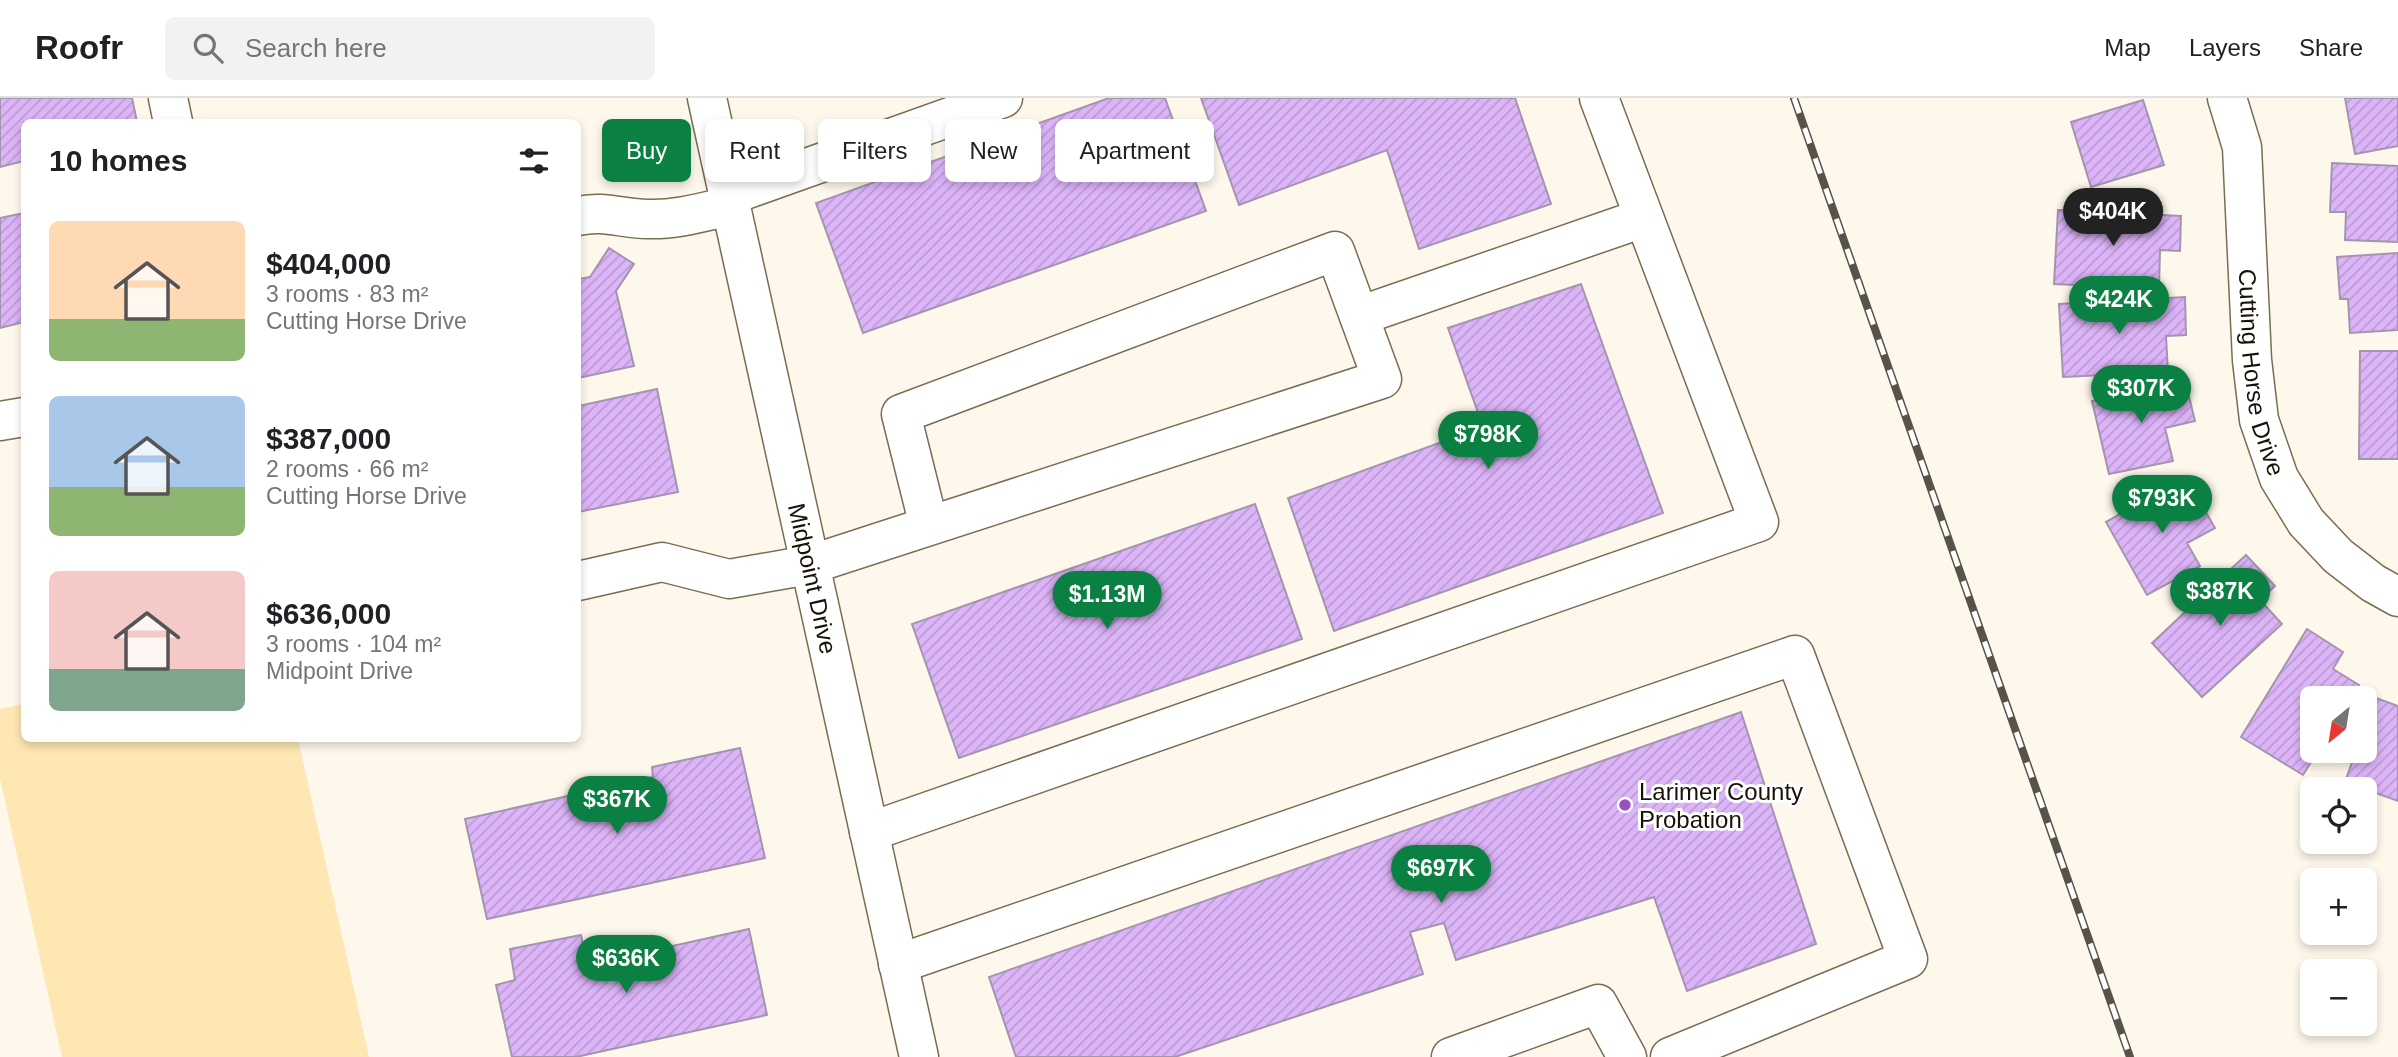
<!DOCTYPE html>
<meta charset="utf-8">
<style>
:root{--surface:#fff;--page:#f2f2f2;--text:#202124;--muted:#757577;--line:#e0e0e0;--accent:#0b8043}
body{margin:0;font-family:Arial,sans-serif;background:var(--page);color:var(--text);height:100vh;display:flex;flex-direction:column;font-size:26px;white-space:nowrap}
*{box-sizing:border-box;margin:0}
p{font-size:23px;color:var(--muted)}
.icon{flex:none;width:38px;height:38px;fill:none;stroke:currentColor;stroke-width:2;stroke-linecap:round;stroke-linejoin:round}
.map{position:relative;flex:1;overflow:hidden}
.sheet{position:absolute;left:21px;top:21px;width:560px;height:623px;display:flex;flex-direction:column;background:var(--surface);border-radius:10px;box-shadow:0 4px 10px #0003}
.sheet>*{flex:none}
.guide{position:absolute;left:602px;top:21px;width:665px;height:63px;display:flex;gap:14px}
.needle{width:46px;rotate:210deg}
.controls{position:absolute;left:2300px;top:588px;display:grid;gap:14px}
.controls a{display:grid;place-items:center;width:77px;height:77px;border-radius:10px;background:var(--surface);box-shadow:0 4px 10px #0003;font-size:35px}
.price{position:absolute;translate:-50% -60px;padding:0 16px;border-radius:24px;background:var(--accent);color:#fff;font-size:23px;line-height:46px;filter:drop-shadow(0 2px 4px #0008)}
.price::after{content:'';position:absolute;left:50%;top:42px;width:21px;height:16px;margin-left:-10px;background:inherit;clip-path:polygon(0 0,100% 0,50% 100%)}
.price.selected{background:#222;color:#fff}
ul{padding:0;list-style:none}
li{display:flex;align-items:center;gap:21px;height:175px;padding:0 28px}
li span{display:grid;place-items:center;flex:none;width:196px;height:140px;border-radius:10px;color:#555}
li>.icon{margin-inline-start:auto}
span .icon{width:84px;height:84px;fill:#fffc;stroke-width:1}
li b{font-size:30px}
h2{display:flex;justify-content:space-between;align-items:center;height:84px;padding:0 28px;font-size:30px}
.pill{padding:0 24px;border-radius:10px;background:var(--surface);box-shadow:0 4px 10px #0003;font-size:24px;line-height:63px}
.pill.selected{background:var(--accent);color:#fff}
header{display:flex;align-items:center;gap:42px;box-sizing:border-box;height:98px;padding:0 35px;background:var(--surface);border-bottom:2px solid var(--line)}
header strong{font-size:33px}
nav{display:flex;gap:38px;margin-inline-start:auto;font-size:24px}
.search{width:490px;height:63px;background:var(--page);display:flex;align-items:center;gap:18px;box-sizing:border-box;padding:0 24px;border-radius:10px;color:var(--muted);font-size:26px}
.map>svg:first-child{display:block}
.park{fill:#fee7b2}
.building{fill:url(#building-hatch);stroke:#a495af;stroke-width:2}
.lines{fill:none;stroke-linecap:round;stroke-linejoin:round}
.minor-casing{stroke:#796d52;stroke-width:41}
.minor{stroke:#fff;stroke-width:38}
.rail-casing{stroke:#585348;stroke-width:8}
.rail{stroke:#fff;stroke-width:5;stroke-dasharray:16;stroke-linecap:butt}
.poi-dot{fill:#9950c3;stroke:#fff;stroke-width:2.5}
.labels{text-anchor:middle;dominant-baseline:central;stroke-width:6;stroke-linejoin:round;paint-order:stroke}
.street-label{font-size:24px;fill:#171208;stroke:#fff}
.poi-label{font-size:24px;fill:#171208;stroke:#fff;text-anchor:start}
</style>
<header>
<strong>Roofr</strong>
<div class="search"><svg class="icon" aria-label="search" viewBox="0 0 24 24"><circle cx="10" cy="10" r="6"/><path d="M15 15l6 6"/></svg>Search here</div>
<nav><a>Map</a><a>Layers</a><a>Share</a></nav>
</header>
<div class="map">
<svg width="2398" height="959" viewBox="0 0 2398 959">
<defs>
<pattern id="building-hatch" width="6" height="6" patternUnits="userSpaceOnUse" patternTransform="scale(1.75)"><rect width="6" height="6" fill="#dcb4f8"/><path d="M-1 1l2-2M0 6l6-6M5 7l2-2" fill="none" stroke="#bc9ad3"/></pattern>
</defs>
<rect width="100%" height="100%" fill="#fef8ec"/>
<!-- park -->
<path class="park" d="M24,606V640L298,641L369,959H62L0,681V611Z"/>
<!-- building -->
<path class="building" d="M0,0H132L137,24H24V63L0,69Z
M1109,0H1165L1206,113L863,235L816,105Z
M1201,0H1515L1551,106L1419,151L1387,52L1239,107Z
M2345,0H2398V48L2355,56Z
M2143,2L2164,67L2091,89L2071,24Z
M2332,65L2398,68V144L2345,142L2346,114H2330Z
M2058,112L2181,118L2180,153L2160,152L2159,191L2054,186Z
M24,115V224L0,230V120Z
M609,150L634,166L616,193L634,268L578,280V181L590,179Z
M2398,155V232L2350,235L2348,201H2340L2337,159Z
M1581,186L1663,415L1334,533L1288,400L1483,329L1448,230Z
M2185,199L2186,237L2166,238L2168,274L2063,279L2059,206Z
M2360,253H2398V361H2359Z
M2185,282L2195,323L2165,330L2173,363L2109,376L2092,303Z
M657,291L678,394L578,414V308Z
M2186,379L2215,430L2187,445L2200,468L2147,497L2106,424Z
M1255,406L1302,541L959,660L912,526Z
M2246,457L2275,488L2260,502L2282,526L2202,599L2152,545Z
M2307,531L2343,554L2333,571L2359,587L2351,600H2312V653H2318L2303,677L2241,639Z
M2376,600L2398,608V703L2345,684L2356,653H2364V631Z
M1741,614L1816,846L1687,893L1654,799L1456,862L1444,825L1410,834L1423,876L1175,959H1016L989,879Z
M740,650L765,760L487,821L465,721L653,679L652,669Z
M749,831L767,917L576,959H512L496,887L515,882L510,851L581,837L587,867Z"/>
<g class="lines">
<defs>
<g id="minor">
<path d="M168,0L173,24"/>
<path id="s1" d="M707,0L919,959"/>
<path id="s2" d="M2227,0L2242,49L2252,262L2259,322L2279,380L2306,424L2338,458L2373,485L2398,499"/>
<path d="M728,98L1003,0"/>
<path d="M578,118C604,112 622,121 648,121C676,122 703,114 730,108"/>
<path d="M1359,218L1643,120"/>
<path d="M0,323L24,319"/>
<path d="M578,483L662,464L729,481L809,467L1382,281L1335,153L901,316L929,428"/>
<path d="M869,734L1759,424L1599,0"/>
<path d="M898,866L1795,557L1908,861L1670,959"/>
<path d="M1451,959L1598,906L1627,959"/>
</g>
</defs>
<!-- minor casing -->
<use href="#minor" class="minor-casing"/>
<!-- minor -->
<use href="#minor" class="minor"/>
<defs>
<path id="rail" d="M1794,0L2130,959"/>
</defs>
<!-- rail casing -->
<use href="#rail" class="rail-casing"/>
<!-- rail -->
<use href="#rail" class="rail"/>
</g>
<!-- markers -->
<circle class="poi-dot" cx="1625" cy="707" r="7"/>
<g class="labels">
<!-- street labels -->
<g class="street-label">
<text stroke="none"><textPath href="#s2" startOffset="278">Cutting Horse Drive</textPath></text>
<text stroke="none"><textPath href="#s1" startOffset="492">Midpoint Drive</textPath></text>
</g>
<!-- poi labels -->
<g class="poi-label">
<text x="1639" y="693">Larimer County<tspan x="1639" dy="28">Probation</tspan></text>
</g>
</g>
</svg>
<div class="controls">
<a><svg class="needle" viewBox="-14 -14 28 28"><path d="M0-13l5 13h-10z" fill="#e53935"/><path d="M0 13l5-13h-10z" fill="#757577"/></svg></a>
<a><svg class="icon" aria-label="locate" viewBox="0 0 24 24"><circle cx="12" cy="12" r="6"/><path d="M12 2v4M12 18v4M2 12h4M18 12h4"/></svg></a>
<a>+</a>
<a>−</a>
</div>
<b class="price selected" style="left:2113px;top:150px">$404K</b>
<b class="price" style="left:2119px;top:238px">$424K</b>
<b class="price" style="left:2141px;top:327px">$307K</b>
<b class="price" style="left:1488px;top:373px">$798K</b>
<b class="price" style="left:2162px;top:437px">$793K</b>
<b class="price" style="left:2220px;top:530px">$387K</b>
<b class="price" style="left:1107px;top:533px">$1.13M</b>
<b class="price" style="left:617px;top:738px">$367K</b>
<b class="price" style="left:1441px;top:807px">$697K</b>
<b class="price" style="left:626px;top:897px">$636K</b>
<div class="guide">
<a class="pill selected">Buy</a>
<a class="pill">Rent</a>
<a class="pill">Filters</a>
<a class="pill">New</a>
<a class="pill">Apartment</a>
</div>
<section class="sheet">
<h2>10 homes<svg class="icon" aria-label="filters" viewBox="0 0 24 24"><path d="M4 7h16M4 17h16"/><circle cx="9" cy="7" r="2"/><circle cx="15" cy="17" r="2"/></svg></h2>
<ul>
<li><span style="background:linear-gradient(#ffd9b3 70%,#8fb573 0)"><svg class="icon" aria-label="home" viewBox="0 0 24 24"><path d="M3 11l9-7 9 7M6 9v11h12V9"/></svg></span><div><b>$404,000</b><p>3 rooms · 83 m²</p><p>Cutting Horse Drive</p></div></li>
<li><span style="background:linear-gradient(#a9c7e8 65%,#8fb573 0)"><svg class="icon" aria-label="home" viewBox="0 0 24 24"><path d="M3 11l9-7 9 7M6 9v11h12V9"/></svg></span><div><b>$387,000</b><p>2 rooms · 66 m²</p><p>Cutting Horse Drive</p></div></li>
<li><span style="background:linear-gradient(#f6c9c9 70%,#7fa58c 0)"><svg class="icon" aria-label="home" viewBox="0 0 24 24"><path d="M3 11l9-7 9 7M6 9v11h12V9"/></svg></span><div><b>$636,000</b><p>3 rooms · 104 m²</p><p>Midpoint Drive</p></div></li>
</ul>
</section>
</div>
